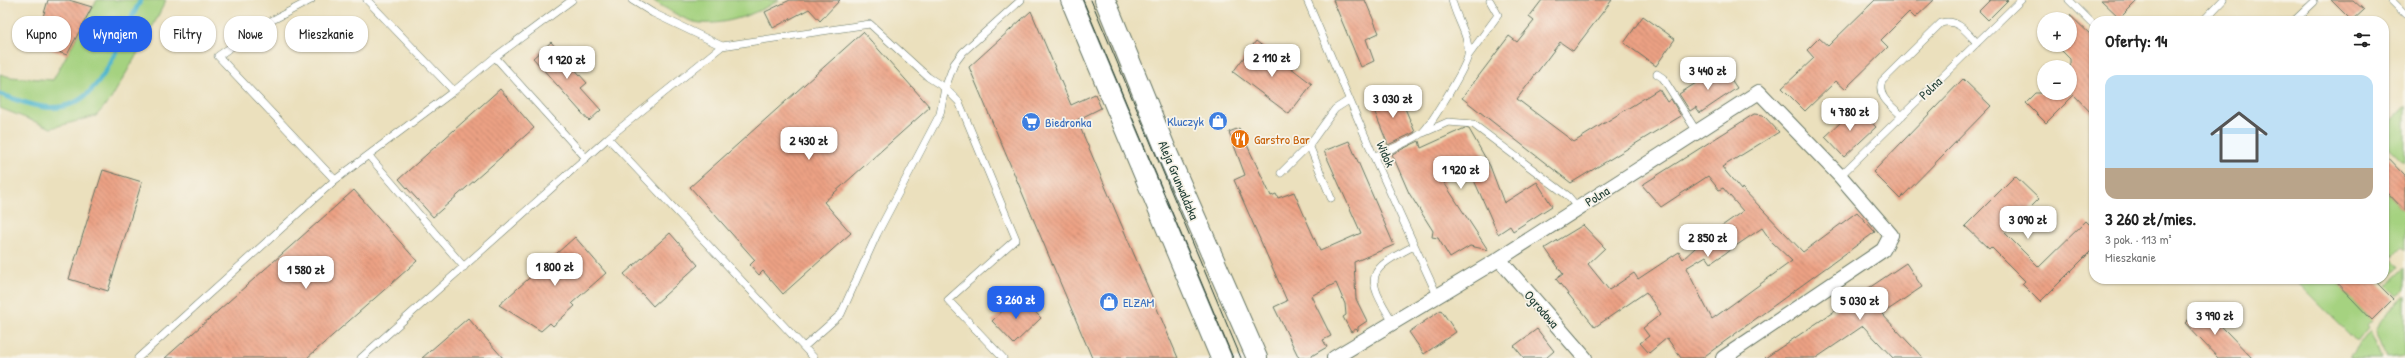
<!DOCTYPE html>
<html lang="pl">
<meta charset="utf-8">
<style>
:root{--surface:#fff;--page:#f2f2f2;--text:#222;--muted:#767676;--accent:#2563eb}
body{margin:0;font-family:"Patrick Hand",sans-serif;background:var(--page);color:var(--text);height:100vh;display:flex;flex-direction:column;font-size:15px;white-space:nowrap}
*{box-sizing:border-box;margin:0}
p{font-size:13px;color:var(--muted)}
.icon{flex:none;width:22px;height:22px;fill:none;stroke:currentColor;stroke-width:2;stroke-linecap:round;stroke-linejoin:round}
.map{position:relative;flex:1;overflow:hidden}
.details{position:absolute;left:2089px;top:16px;width:300px;height:268px;display:flex;flex-direction:column;background:var(--surface);border-radius:16px;box-shadow:0 1px 3px #0004}
.details>*{flex:none}
.hud{position:absolute;left:12px;top:16px;width:380px;height:36px;display:flex;gap:8px}
.tools{position:absolute;left:2037px;top:12px;display:grid;gap:8px}
.tools a{display:grid;place-items:center;width:40px;height:40px;border-radius:50%;background:var(--surface);box-shadow:0 1px 3px #0004;font-size:20px}
.price{position:absolute;translate:-50% -34px;padding:0 9px;border-radius:8px;background:#fff;color:#222;font-size:13px;line-height:26px;filter:drop-shadow(0 1px 2px #0008)}
.price::after{content:'';position:absolute;left:50%;top:24px;width:12px;height:9px;margin-left:-6px;background:inherit;clip-path:polygon(0 0,100% 0,50% 100%)}
.price.selected{background:var(--accent);color:#fff}
ul{padding:0;list-style:none}
li{display:grid;align-content:center;gap:8px;height:212px;padding:0 16px}
li span{display:grid;place-items:center;height:124px;border-radius:12px;color:#555}
li>.icon{margin-inline-start:auto}
span .icon{width:72px;height:72px;fill:#fffc;stroke-width:1}
li b{font-size:17px}
h2{display:flex;justify-content:space-between;align-items:center;height:48px;padding:0 16px;font-size:17px}
.pill{padding:0 14px;border-radius:16px;background:var(--surface);box-shadow:0 1px 3px #0004;font-size:14px;line-height:36px}
.pill.selected{background:var(--accent);color:#fff}
.map>svg:first-child{display:block}
.green{fill:#a5d280;stroke:#62885a}
.lines{fill:none;stroke-linecap:round;stroke-linejoin:round}
.stream{stroke:#4eb6cd;stroke-width:5}
.building{fill:url(#building-back-hatch);fill-rule:evenodd}
.lane-casing{stroke:#667664;stroke-width:8}
.street-casing{stroke:#667664;stroke-width:16}
.secondary-casing{stroke:#667664;stroke-width:22}
.lane{stroke:#fff;stroke-width:7}
.street{stroke:#fff;stroke-width:14}
.secondary{stroke:#fff;stroke-width:20}
.tram{stroke:#1f3d34;stroke-width:1}
.labels{text-anchor:middle;dominant-baseline:central;stroke-width:3.5;stroke-linejoin:round;paint-order:stroke}
.street-label{font-size:13px;fill:#1f3d34;stroke:#f7f3e8}
.shop-label{font-size:13px;fill:#366cbe;stroke:#f7f3e8;text-anchor:start}
.food-label{font-size:13px;fill:#c56008;stroke:#f7f3e8;text-anchor:start}
</style>
<div class="map">
<svg width="2405" height="358" viewBox="0 0 2405 358">
<defs>
<pattern id="building-back-hatch" width="6" height="6" patternUnits="userSpaceOnUse"><rect width="6" height="6" fill="#eca184"/><path d="M-1 5l2 2M0 0l6 6M5-1l2 2" fill="none" stroke="#bf846d"/></pattern>
</defs>
<rect width="100%" height="100%" fill="#f7f3e8"/>
<filter id="ink" filterUnits="userSpaceOnUse"><feTurbulence type="fractalNoise" baseFrequency=".025" numOctaves="2"/><feDisplacementMap in="SourceGraphic" scale="8" xChannelSelector="R" yChannelSelector="G"/><feConvolveMatrix kernelMatrix="1 2 1 2 8 2 1 2 1" color-interpolation-filters="sRGB"/></filter>
<filter id="wash" filterUnits="userSpaceOnUse"><feTurbulence type="fractalNoise" baseFrequency=".012" numOctaves="4" result="noise"/><feDisplacementMap in="SourceGraphic" scale="16" xChannelSelector="R" yChannelSelector="G"/><feGaussianBlur stdDeviation="0.9" result="paint"/><feColorMatrix in="noise" values="0 0 0 0 0 0 0 0 0 0 0 0 0 0 0 0 0 1.4 0 .05"/><feComposite in="paint" operator="in"/></filter>
<g filter="url(#wash)">
<rect width="100%" height="100%" fill="#ebe0bd"/>
<!-- green -->
<path class="green" d="M97,0H166L150,32L111,99L96,116L51,128L0,108V74L10,77L53,80Z
M652,0H779C756,14 727,25 700,23C686,22 664,7 652,0Z
M2405,107V163L2384,142V129Z
M2384,189L2405,211V250L2402,247L2391,258L2399,267L2384,283L2380,279H2384Z
M2405,268V289L2398,296L2387,285Z
M2294,279H2333L2372,320L2367,325L2369,327L2357,342Z
M2405,295V356L2386,358L2376,331L2382,318Z
M2370,331L2381,358H2352L2350,356Z"/>
<g class="lines">
<!-- stream -->
<path class="stream" d="M0,94C14,99 29,105 44,107C103,115 117,39 141,0"/>
</g>
<g id="blocks">
<!-- building -->
<path class="building" d="M48,0H69L92,7L67,55L35,44Z
M790,0H840L820,21L809,9L773,28L765,12Z
M1333,0H1365L1379,33L1366,39L1374,61L1361,67Z
M1542,0H1612L1573,51L1560,42L1517,99L1574,142L1659,89L1667,102L1671,99L1681,116L1571,183L1462,98L1509,36L1517,42L1534,21L1529,17Z
M1875,0H1934L1915,18L1909,12L1881,40L1888,47L1845,89L1836,81L1805,111L1782,88L1814,58L1807,50L1819,38L1828,46Z
M1990,0H2008L1988,20L1979,11Z
M2101,0H2138L2120,18Z
M2331,0H2353L2364,10L2352,21Z
M1031,11L1071,105L1095,94L1101,108L1077,120L1178,358H1092L969,67Z
M2070,15L2094,38V116L2074,95L2046,123L2026,103L2036,93H2071L2070,59L2056,45H2070Z
M1643,16L1675,39L1656,66L1624,43Z
M863,32L930,107L824,202L851,233L783,294L763,271L759,275L750,265L755,260L690,187Z
M1256,41L1312,84L1289,114L1233,72Z
M551,42L587,83L581,88L601,110L589,121L533,58Z
M1722,66L1737,88L1700,113L1696,107L1690,111L1679,94Z
M1963,79L1991,106L1900,199L1873,172Z
M500,89L534,128L433,217L399,179Z
M1399,94L1415,132L1388,145L1372,105Z
M1857,107L1876,127L1844,157L1825,137Z
M1754,114L1763,115L1779,132L1722,167L1741,190L1742,188L1803,252L1857,212L1875,232L1702,358H1681L1667,338L1649,353L1640,343L1649,336L1643,328L1661,314L1646,292L1595,327L1556,279L1563,274L1545,248L1583,225L1605,248L1588,264L1609,290L1634,273L1638,279L1679,252L1683,259L1718,227L1719,228L1743,211L1723,188L1719,190L1708,176L1661,207L1642,185ZM1762,228L1771,241L1792,261L1712,319L1686,268L1706,256L1711,263Z
M1239,128L1271,196L1276,194L1278,198L1294,192L1320,251L1361,233L1324,151L1349,141L1394,245L1354,262L1356,299L1367,321L1358,327V331L1356,329L1351,332L1343,317L1346,315L1345,304L1336,283L1311,296L1331,336L1323,340L1327,347L1308,358H1299L1274,307L1287,301L1234,180L1245,175L1229,132Z
M1465,128L1469,129L1490,166L1504,203L1537,182L1552,206L1513,231L1510,226L1498,234L1469,169L1443,181L1488,250L1470,246L1450,258L1438,238L1432,237L1433,231L1409,193L1392,154L1419,141L1421,148Z
M2384,153L2405,175V211L2384,189Z
M103,170L142,182L108,291L69,279Z
M2015,176L2039,199L2005,233L2039,267L2086,221L2094,229V248L2040,302L2022,284L2025,281L1991,247L1989,249L1965,226Z
M354,190L417,261L307,358H165Z
M670,233L698,265L653,306L624,274Z
M575,237L606,273L572,303L575,306L553,326L550,323L541,331L499,305Z
M1906,263L1922,287L1882,314L1923,358H1893L1863,326L1816,358H1765Z
M2333,279H2373L2393,299L2372,320Z
M1019,295L1041,318L1014,344L992,321Z
M2202,306L2252,358H2218L2185,323Z
M1441,310L1456,332L1424,354L1409,332Z
M468,318L503,358H422Z
M1537,329L1554,351L1546,358H1524L1514,346Z"/>
</g>
</g>
<g filter="url(#ink)">
<use href="#blocks" fill-opacity="0" stroke="#667664" stroke-width="1"/>
<g class="lines">
<defs>
<path id="lane" d="M311,0L263,25L218,56L335,180
M367,0L454,91L495,57L572,0
M632,0L653,13L722,46L870,24L928,77L945,88L959,102L1016,239L948,300L1003,358
M1307,0L1374,157L1437,295
M2069,0L2094,25
M2391,0L2405,14
M2203,21L2223,0
M2294,21L2314,2
M722,46L608,138L814,358
M1468,56L1498,15L1490,1
M495,57L586,158
M1657,74L1663,78L1697,132
M1902,116C1892,106 1876,96 1882,81L1941,23C1957,18 1967,32 1977,43
M1423,133L1448,122L1473,124L1568,196L1578,208
M369,156L464,267
M1374,157C1385,151 1415,140 1423,132C1431,124 1467,66 1468,55C1470,36 1456,19 1452,0
M1281,173L1309,145
M1840,176L2021,0
M1331,198L1309,145L1335,109L1349,100
M1393,322C1364,276 1367,270 1414,246
M804,347L841,314L877,234L940,114L945,88L954,64L963,52L1021,0
M138,358L335,180L454,91
M361,358L608,138"/>
<path id="street" d="M1499,259L1585,358
M1334,358L1499,259L1759,92L1840,176L1891,235L1883,250L1723,358"/>
<path id="secondary" d="M1071,0L1221,358
M1105,0L1168,155L1257,358"/>
</defs>
<!-- lane casing -->
<use href="#lane" class="lane-casing"/>
<!-- street casing -->
<use href="#street" class="street-casing"/>
<!-- secondary casing -->
<use href="#secondary" class="secondary-casing"/>
<!-- lane -->
<use href="#lane" class="lane"/>
<!-- street -->
<use href="#street" class="street"/>
<!-- secondary -->
<use href="#secondary" class="secondary"/>
<!-- tram -->
<path class="tram" d="M1083,0L1233,358
M1091,0L1241,358"/>
</g>
</g>
<!-- icons -->
<defs>
<symbol id="shop-disc" viewBox="-11 -11 22 22"><circle r="9.5" fill="#3f7fe0" stroke="#f7f3e8"/><path d="M-5-2.5h2.3a2.7 3.5 0 0 1 5.4 0H5L5.5 6h-11ZM-1.5-2.5h3a1.5 2.3 0 0 0-3 0Z" fill="#fff"/></symbol>
<symbol id="supermarket-disc" viewBox="-11 -11 22 22"><circle r="9.5" fill="#3f7fe0" stroke="#f7f3e8"/><path d="M-6-5.5h2.5l.6 2H6L4.5 2H-2.5L-4.4-4H-6ZM-1.5 3.2a1.3 1.3 0 1 0 .1 0ZM3 3.2a1.3 1.3 0 1 0 .1 0Z" fill="#fff"/></symbol>
<symbol id="restaurant-disc" viewBox="-11 -11 22 22"><circle r="9.5" fill="#e8710a" stroke="#f7f3e8"/><path d="M-5-6h1v4h1v-4h1v4h1v-4h1v5L-1.5 .5V6h-2V.5L-5-1ZM5-6V6H3V1.5H1.5Q1.5-4 5-6Z" fill="#fff"/></symbol>
</defs>
<g fill-rule="evenodd">
<use href="#shop-disc" x="1207" y="110" width="22" height="22"/>
<use href="#supermarket-disc" x="1020" y="111" width="22" height="22"/>
<use href="#restaurant-disc" x="1229" y="128" width="22" height="22"/>
<use href="#shop-disc" x="1098" y="291" width="22" height="22"/>
</g>
<g class="labels">
<!-- street labels -->
<g class="street-label">
<text transform="translate(1930 88) rotate(-44)">Polna</text>
<text transform="translate(1386 154) rotate(66)">Widok</text>
<text transform="translate(1179 180) rotate(67)">Aleja Grunwaldzka</text>
<text transform="translate(1597 196) rotate(-32)">Polna</text>
<text transform="translate(1542 309) rotate(49)">Ogrodowa</text>
</g>
<!-- shop labels -->
<g class="shop-label">
<text x="1204" y="121" text-anchor="end">Kluczyk</text>
<text x="1045" y="122">Biedronka</text>
<text x="1123" y="302">ELZAM</text>
</g>
<!-- food labels -->
<g class="food-label">
<text x="1254" y="139">Garstro Bar</text>
</g>
</g>
</svg>
<div class="tools">
<a>+</a>
<a>−</a>
</div>
<b class="price" style="left:1272px;top:78px">2 110 zł</b>
<b class="price" style="left:567px;top:80px">1 920 zł</b>
<b class="price" style="left:1708px;top:91px">3 440 zł</b>
<b class="price" style="left:1393px;top:119px">3 030 zł</b>
<b class="price" style="left:1850px;top:132px">4 780 zł</b>
<b class="price" style="left:809px;top:161px">2 430 zł</b>
<b class="price" style="left:1461px;top:190px">1 920 zł</b>
<b class="price" style="left:2028px;top:240px">3 090 zł</b>
<b class="price" style="left:1708px;top:258px">2 850 zł</b>
<b class="price" style="left:555px;top:287px">1 800 zł</b>
<b class="price" style="left:306px;top:290px">1 580 zł</b>
<b class="price selected" style="left:1016px;top:320px">3 260 zł</b>
<b class="price" style="left:1860px;top:321px">5 030 zł</b>
<b class="price" style="left:2215px;top:336px">3 990 zł</b>
<div class="hud">
<a class="pill">Kupno</a>
<a class="pill selected">Wynajem</a>
<a class="pill">Filtry</a>
<a class="pill">Nowe</a>
<a class="pill">Mieszkanie</a>
</div>
<section class="details">
<h2>Oferty: 14<svg class="icon" aria-label="filters" viewBox="0 0 24 24"><path d="M4 7h16M4 17h16"/><circle cx="9" cy="7" r="2"/><circle cx="15" cy="17" r="2"/></svg></h2>
<ul>
<li><span style="background:linear-gradient(#bfe0f5 75%,#b9a48a 0)"><svg class="icon" aria-label="home" viewBox="0 0 24 24"><path d="M3 11l9-7 9 7M6 9v11h12V9"/></svg></span><div><b>3 260 zł/mies.</b><p>3 pok. · 113 m²</p><p>Mieszkanie</p></div></li>
</ul>
</section>
</div>
